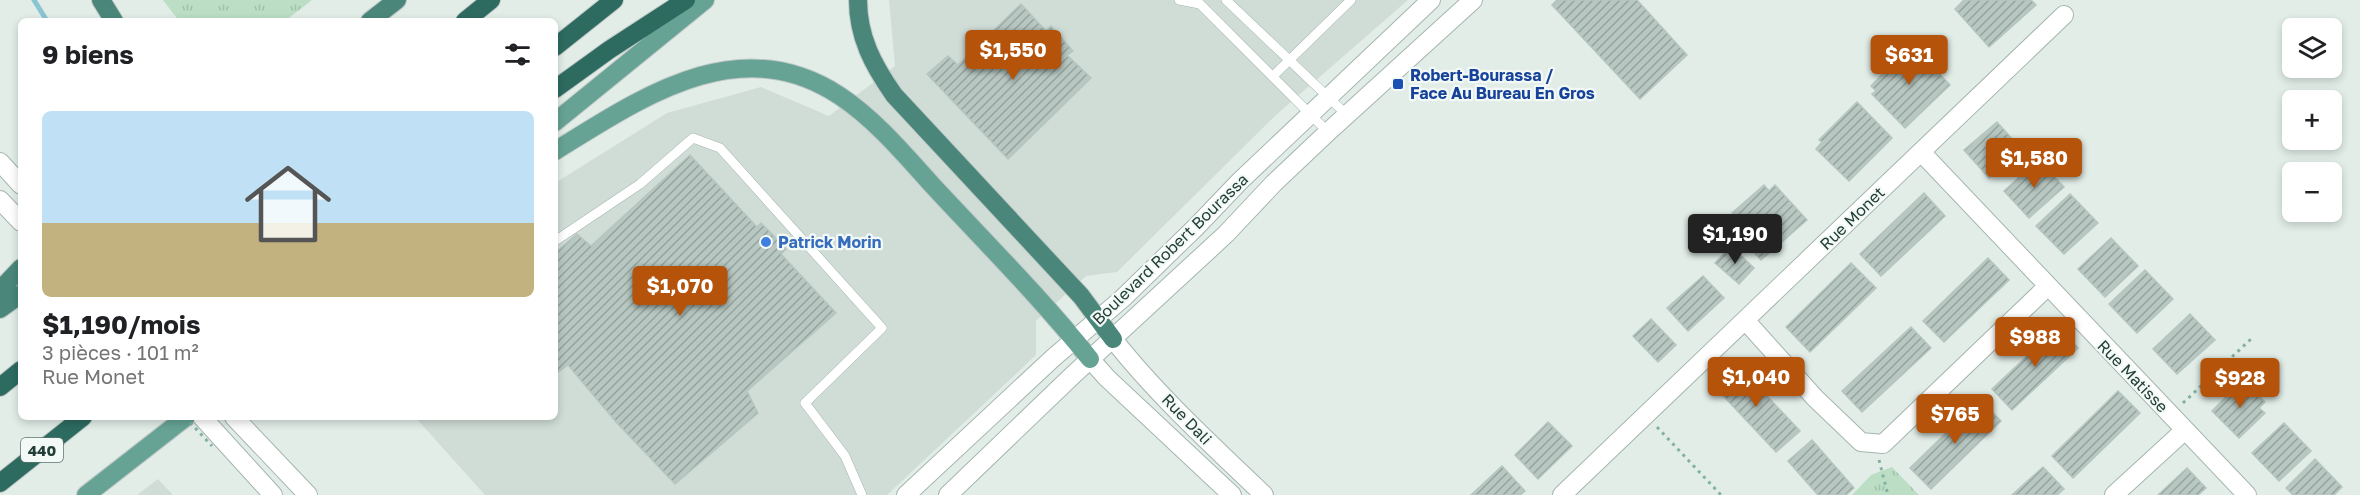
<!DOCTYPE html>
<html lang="fr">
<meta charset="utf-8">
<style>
:root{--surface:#fff;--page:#f6f6f6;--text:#202124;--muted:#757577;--accent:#b45309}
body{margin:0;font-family:"Golos Text",sans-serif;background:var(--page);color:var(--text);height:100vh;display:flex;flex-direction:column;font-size:22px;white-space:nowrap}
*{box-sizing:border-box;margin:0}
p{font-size:20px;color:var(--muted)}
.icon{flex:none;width:33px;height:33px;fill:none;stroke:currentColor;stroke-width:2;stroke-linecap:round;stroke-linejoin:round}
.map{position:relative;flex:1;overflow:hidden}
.details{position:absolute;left:18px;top:18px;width:540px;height:402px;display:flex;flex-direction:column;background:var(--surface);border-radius:9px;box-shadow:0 3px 9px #0003}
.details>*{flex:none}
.tools{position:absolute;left:2282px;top:18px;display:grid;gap:12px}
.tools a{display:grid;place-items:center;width:60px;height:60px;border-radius:9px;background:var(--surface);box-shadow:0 3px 9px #0003;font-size:30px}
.price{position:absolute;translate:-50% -51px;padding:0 14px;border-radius:6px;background:var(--accent);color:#fff;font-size:20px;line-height:39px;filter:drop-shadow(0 2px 3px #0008)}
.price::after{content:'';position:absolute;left:50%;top:36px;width:18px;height:14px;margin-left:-9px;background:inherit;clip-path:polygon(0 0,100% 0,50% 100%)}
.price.current{background:#222;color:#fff}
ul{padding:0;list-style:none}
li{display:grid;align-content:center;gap:12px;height:318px;padding:0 24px}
li span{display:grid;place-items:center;height:186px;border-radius:9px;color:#555}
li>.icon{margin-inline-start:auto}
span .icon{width:108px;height:108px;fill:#fffc;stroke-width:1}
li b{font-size:26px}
h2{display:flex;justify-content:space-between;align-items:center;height:72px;padding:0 24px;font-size:26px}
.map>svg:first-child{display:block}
.built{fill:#d0ddd7}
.park{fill:url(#park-tufts)}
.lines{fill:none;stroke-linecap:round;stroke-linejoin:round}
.stream{stroke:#8ac5d2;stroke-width:5}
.building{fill:url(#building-hatch);stroke:#b5c6c0;stroke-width:1.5}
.service-casing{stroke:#a5b5af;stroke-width:10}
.minor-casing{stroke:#a5b5af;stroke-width:20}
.tertiary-casing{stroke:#a5b5af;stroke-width:20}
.primary-casing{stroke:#c1c9c7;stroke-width:20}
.trunk-casing{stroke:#c1c9c7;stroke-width:20}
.motorway-casing{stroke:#c1c9c7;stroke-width:20}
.path{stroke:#82b1a3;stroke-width:3;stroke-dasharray:3 4.5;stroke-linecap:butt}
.service{stroke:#fff;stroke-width:9}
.minor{stroke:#fff;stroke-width:18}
.tertiary{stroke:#fff;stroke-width:18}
.primary{stroke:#66a395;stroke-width:18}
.trunk{stroke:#4a877a;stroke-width:18}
.motorway{stroke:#2d6b60;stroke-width:18}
.path-bridge{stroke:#82b1a3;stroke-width:3;stroke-dasharray:3 4.5;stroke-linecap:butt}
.transit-dot{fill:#1a4fb4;stroke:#f3f9f6;stroke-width:2}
.shop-dot{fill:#3f7fe0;stroke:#f3f9f6;stroke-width:2}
.labels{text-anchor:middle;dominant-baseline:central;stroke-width:4.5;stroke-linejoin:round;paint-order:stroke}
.shield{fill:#f3f9f6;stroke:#617670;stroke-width:1.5}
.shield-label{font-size:15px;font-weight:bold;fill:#223e37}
.transit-label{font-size:16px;font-weight:bold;fill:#164399;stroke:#f3f9f6;text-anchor:start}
.street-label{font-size:16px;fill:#223e37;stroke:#f3f9f6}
.shop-label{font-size:16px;font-weight:bold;fill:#366cbe;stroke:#f3f9f6;text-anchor:start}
</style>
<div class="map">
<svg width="2360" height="495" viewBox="0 0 2360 495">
<defs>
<pattern id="park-tufts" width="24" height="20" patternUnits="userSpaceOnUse" patternTransform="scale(1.5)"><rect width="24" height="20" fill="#bbdec5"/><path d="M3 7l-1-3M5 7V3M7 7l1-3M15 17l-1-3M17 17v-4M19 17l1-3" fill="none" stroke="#a0c0aa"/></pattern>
<pattern id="building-hatch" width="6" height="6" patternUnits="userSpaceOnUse" patternTransform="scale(1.5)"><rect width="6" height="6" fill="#b8c7c1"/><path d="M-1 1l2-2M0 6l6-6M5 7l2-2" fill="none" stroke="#95a39e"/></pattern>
</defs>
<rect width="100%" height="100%" fill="#e2ede8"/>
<!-- built -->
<path class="built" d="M889,0H1408L1276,115L1117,272L1086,276L1036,321V355L887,495H485L415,417H555V183L667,113L761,87L829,116L895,66Z
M158,479L173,495H137Z"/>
<!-- park -->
<path class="park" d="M163,0H312L285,21H179Z
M1892,467L1919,495H1852L1871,475Z"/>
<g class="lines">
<!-- stream -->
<path class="stream" d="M34,0L47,21"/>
</g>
<!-- building -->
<path class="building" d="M1557,0H1637L1687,55L1640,99L1552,5Z
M1964,0H2031L2036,5L1989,47L1955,9Z
M1021,4L1046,31L1051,26L1073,51L1067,55L1091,78L1008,159L927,74L948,56L958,65Z
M1911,44L1950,85L1905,128L1872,94L1876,91L1871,86Z
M1857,102L1892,138L1849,181L1816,149L1822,142L1819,140Z
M1997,122L2021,149L1989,178L1964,150Z
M690,155L757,227L761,223L775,237L786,249L781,254L836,313L747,391L758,413L675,484L616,422L568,365L555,374V253L577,234L591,246Z
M2038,160L2064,187L2029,218L2004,191Z
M1764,185L1769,191L1775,185L1807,220L1761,260L1729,225L1737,218L1732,213Z
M1924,193L1945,216L1881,276L1860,254Z
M2070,194L2098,223L2064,254L2036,226Z
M2111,238L2138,266L2105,297L2078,269Z
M1731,246L1754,268L1739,284L1715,263Z
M1988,258L2009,280L1944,342L1923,321Z
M1851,263L1876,288L1810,352L1786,327Z
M2145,270L2173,299L2137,333L2109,304Z
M1703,276L1724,298L1688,331L1667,308Z
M2190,314L2215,340L2177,374L2153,349Z
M1651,319L1676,345L1658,362L1633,336Z
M1911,327L1931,348L1862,412L1842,391Z
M2058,327L2078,348L2012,410L1992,389Z
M1737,364L1800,431L1776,452L1713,385Z
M2243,380L2265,402L2259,408L2265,413L2239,438L2212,411Z
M2118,391L2140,413L2073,478L2052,456Z
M1980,400L2001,421L1931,489L1910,468Z
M1548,422L1572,446L1538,479L1515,455Z
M2284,423L2311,451L2279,481L2252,453Z
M1812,440L1854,488L1846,495H1818L1788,461Z
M2315,459L2342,487L2334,495H2293L2286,488Z
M1502,466L1525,491L1520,495H1471Z
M2043,467L2064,489L2057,495H2012Z
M2187,468L2206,488L2198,495H2158Z"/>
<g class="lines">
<defs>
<path id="service" d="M1179,0L1200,4L1328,132
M1226,0L1347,115
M1273,76L1351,0
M555,241L640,184L693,138L720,148L882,328L805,403L845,456L862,495"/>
<path id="minor" d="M1921,152L2247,495
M1745,320L1815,398L1861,442L1883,444L2048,286
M1113,339C1156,394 1214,447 1264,495
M1090,359L1107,378L1232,495
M1562,495L2064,15
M2114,495L2185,430"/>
<path id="tertiary" d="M0,162L21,185
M0,200L21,222
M202,417L273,495
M234,417L308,495
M906,495L1053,358L1123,298L1196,227L1240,181L1431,0
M948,495L1073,375L1226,234L1274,183L1328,132L1473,0"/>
<path id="primary" d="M555,122L705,0
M555,151C641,98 739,29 840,96C876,120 905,155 934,187C987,244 1042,299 1090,359
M86,495L186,417"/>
<path id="trunk" d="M101,0L114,21
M858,0C858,37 873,65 894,95L1081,296L1113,339
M370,21L397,0
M0,290L21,268
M0,309L21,294"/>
<path id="motorway" d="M465,21L491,0
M555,47L614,0
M555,89L609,50L686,0
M0,387L21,370
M0,483L83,417"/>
</defs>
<!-- service casing -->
<use href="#service" class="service-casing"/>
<!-- minor casing -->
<use href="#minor" class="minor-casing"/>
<!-- tertiary casing -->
<use href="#tertiary" class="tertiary-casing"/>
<!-- primary casing -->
<use href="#primary" class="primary-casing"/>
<!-- trunk casing -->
<use href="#trunk" class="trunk-casing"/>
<!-- motorway casing -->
<use href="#motorway" class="motorway-casing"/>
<!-- path -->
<path class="path" d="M2183,403L2251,339
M1657,427L1721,495
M1879,460L1888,495"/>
<!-- service -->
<use href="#service" class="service"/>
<!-- minor -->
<use href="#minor" class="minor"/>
<!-- tertiary -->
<use href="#tertiary" class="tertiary"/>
<!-- primary -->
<use href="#primary" class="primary"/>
<!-- trunk -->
<use href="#trunk" class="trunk"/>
<!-- motorway -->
<use href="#motorway" class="motorway"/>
<!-- path-bridge -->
<path class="path-bridge" d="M185,417L212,446"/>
</g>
<!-- markers -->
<rect class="transit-dot" x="1392" y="78" width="12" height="12" rx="3"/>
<circle class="shop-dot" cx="766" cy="242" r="6"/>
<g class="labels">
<!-- shield labels -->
<rect class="shield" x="21" y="438" width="42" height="24" rx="4.5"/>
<g class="shield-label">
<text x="42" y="450">440</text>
</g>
<!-- transit labels -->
<g class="transit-label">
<text x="1410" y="75">Robert-Bourassa /<tspan x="1410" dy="18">Face Au Bureau En Gros</tspan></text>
</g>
<!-- street labels -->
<g class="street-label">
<text transform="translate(1852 218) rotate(-44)">Rue Monet</text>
<text transform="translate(1170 249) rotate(-44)">Boulevard Robert Bourassa</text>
<text transform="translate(2133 376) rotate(46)">Rue Matisse</text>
<text transform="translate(1187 419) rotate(46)">Rue Dali</text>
</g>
<!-- shop labels -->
<g class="shop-label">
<text x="778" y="242">Patrick Morin</text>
</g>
</g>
</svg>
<div class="tools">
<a><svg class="icon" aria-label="layers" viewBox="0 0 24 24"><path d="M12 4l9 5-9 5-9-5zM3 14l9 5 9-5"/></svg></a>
<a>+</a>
<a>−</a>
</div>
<b class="price" style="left:1013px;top:81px">$1,550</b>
<b class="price" style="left:1909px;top:86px">$631</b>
<b class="price" style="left:2034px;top:189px">$1,580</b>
<b class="price current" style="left:1735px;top:265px">$1,190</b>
<b class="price" style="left:680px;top:317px">$1,070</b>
<b class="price" style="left:2035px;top:368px">$988</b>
<b class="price" style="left:1756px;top:408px">$1,040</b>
<b class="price" style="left:2240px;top:409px">$928</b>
<b class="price" style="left:1955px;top:445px">$765</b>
<section class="details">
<h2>9 biens<svg class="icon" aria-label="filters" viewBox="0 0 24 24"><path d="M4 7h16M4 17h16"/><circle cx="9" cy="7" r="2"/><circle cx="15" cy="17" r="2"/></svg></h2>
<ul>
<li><span style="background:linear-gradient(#bfe0f5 60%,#c2b280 0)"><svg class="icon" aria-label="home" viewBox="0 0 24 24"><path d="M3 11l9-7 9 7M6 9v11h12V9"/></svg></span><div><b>$1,190/mois</b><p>3 pièces · 101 m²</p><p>Rue Monet</p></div></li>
</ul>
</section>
</div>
